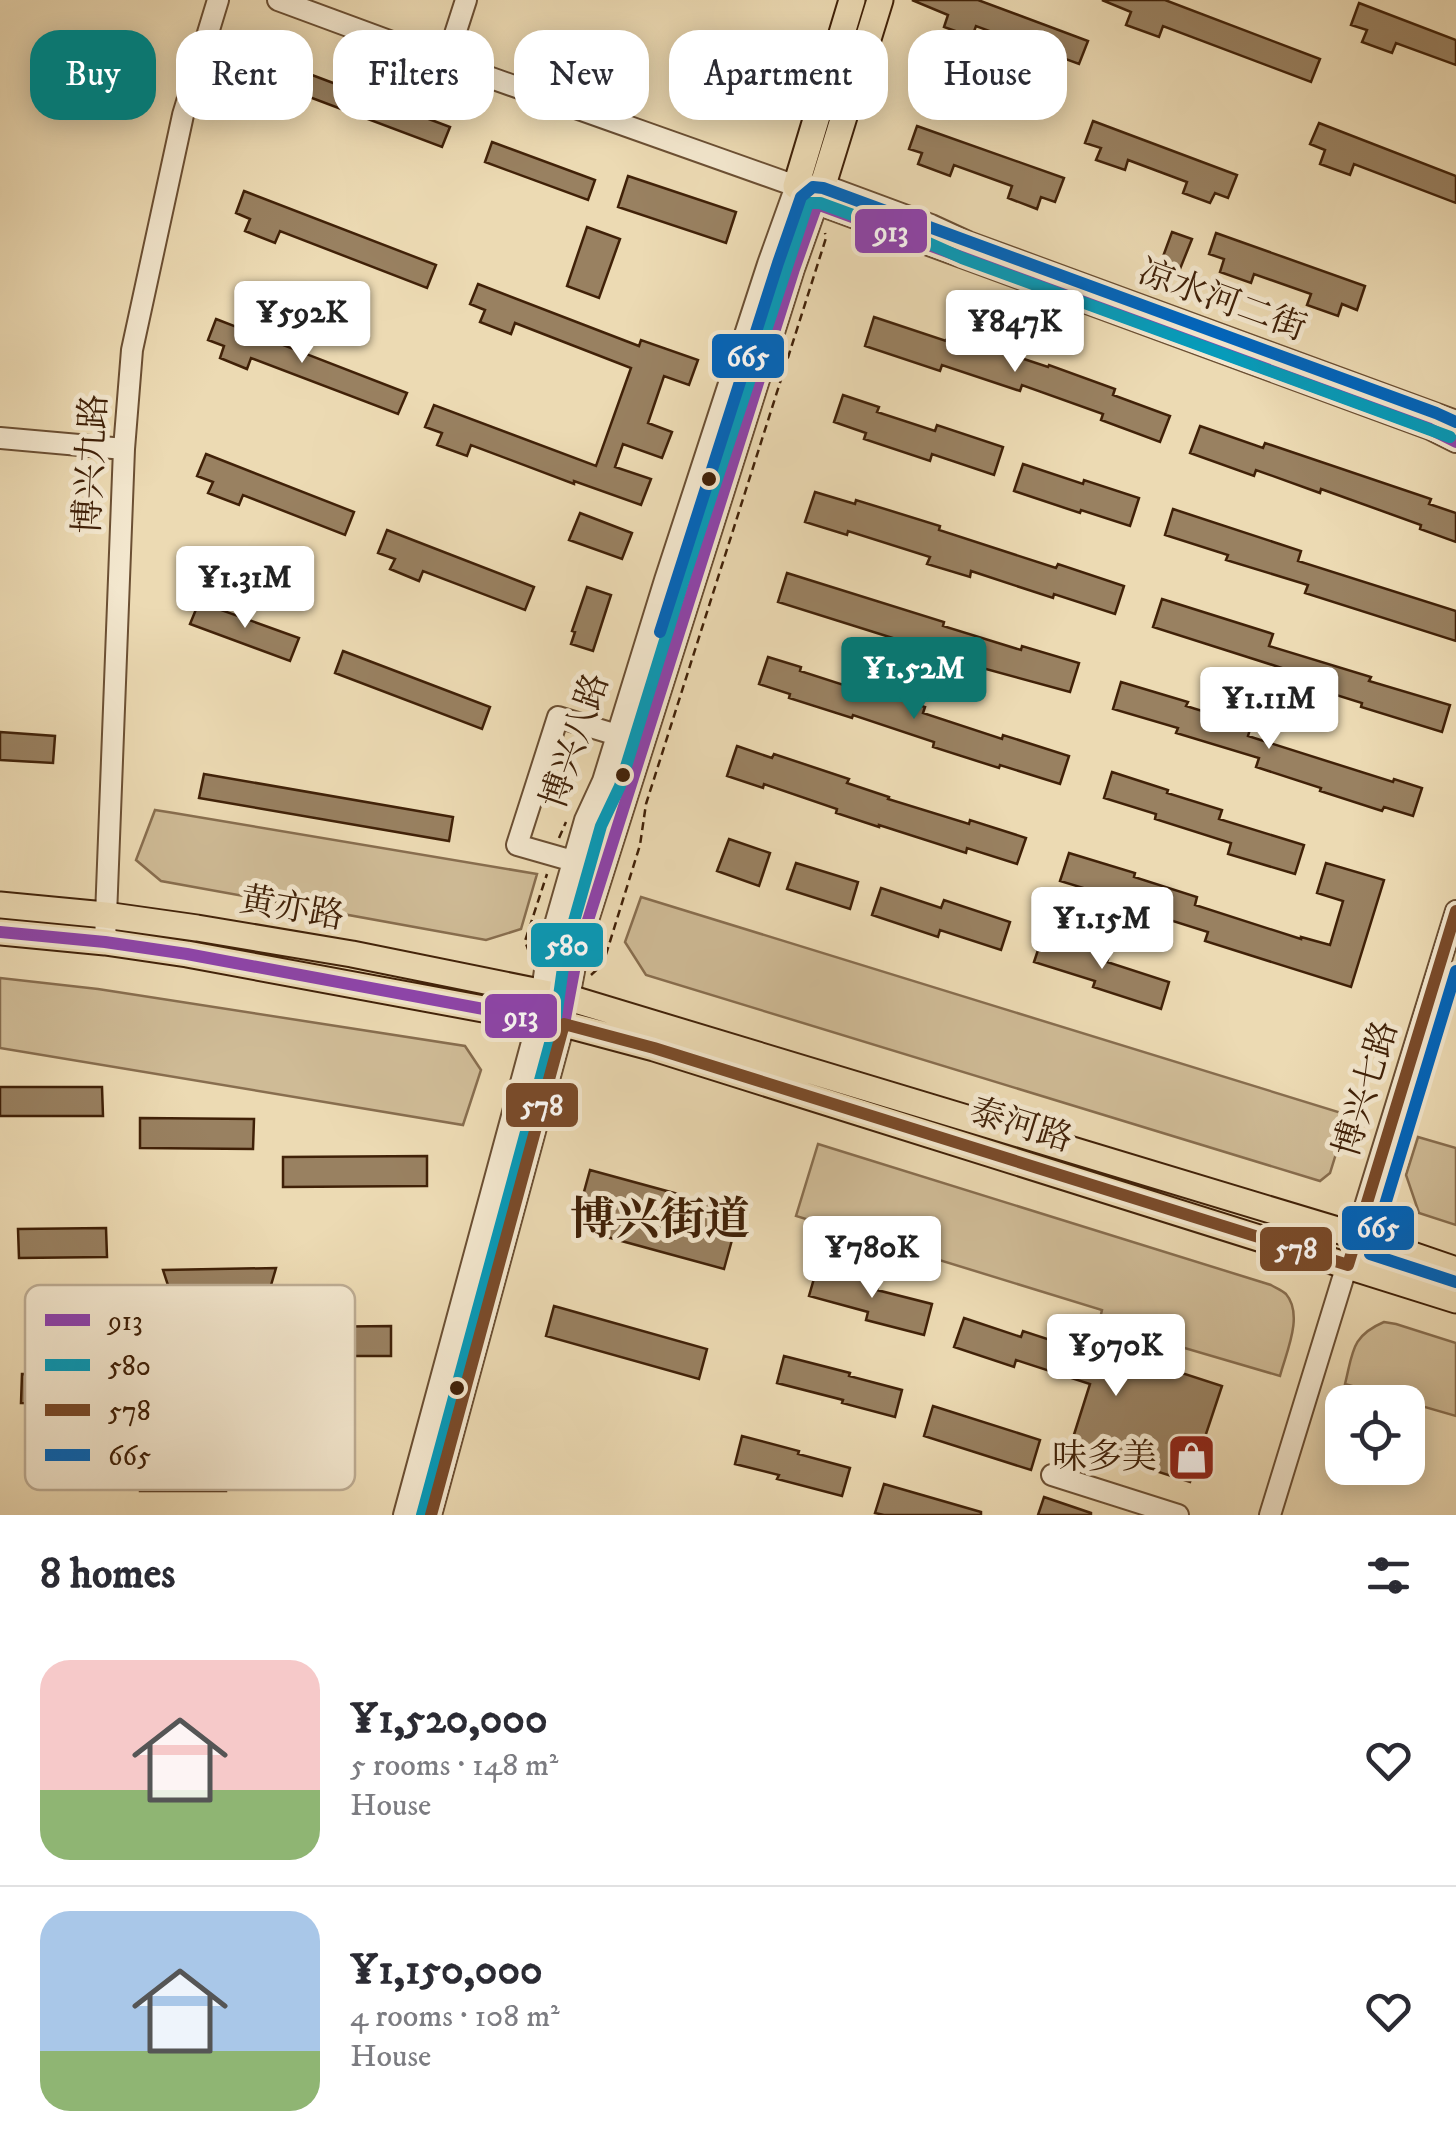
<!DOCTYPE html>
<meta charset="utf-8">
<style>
:root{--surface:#fff;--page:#f2f2f3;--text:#2b2b33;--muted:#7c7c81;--line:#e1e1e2;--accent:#0f766e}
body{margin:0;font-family:"IM FELL DW Pica","Noto Serif SC",serif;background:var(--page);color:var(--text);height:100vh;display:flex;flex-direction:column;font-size:38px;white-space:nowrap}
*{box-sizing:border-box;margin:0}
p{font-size:32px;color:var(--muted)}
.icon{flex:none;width:55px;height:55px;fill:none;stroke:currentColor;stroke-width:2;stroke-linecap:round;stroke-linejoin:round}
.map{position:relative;height:1515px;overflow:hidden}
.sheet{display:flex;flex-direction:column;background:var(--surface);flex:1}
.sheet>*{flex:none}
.guide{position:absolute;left:30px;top:30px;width:1398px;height:90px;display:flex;gap:20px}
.buttons{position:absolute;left:1325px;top:1385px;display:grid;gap:20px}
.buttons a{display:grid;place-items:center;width:100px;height:100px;border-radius:20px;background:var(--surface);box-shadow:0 5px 25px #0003;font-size:50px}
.price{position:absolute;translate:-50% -85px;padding:0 22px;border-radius:10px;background:#fff;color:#222;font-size:32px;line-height:65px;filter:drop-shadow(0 2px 5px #0008)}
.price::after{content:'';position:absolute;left:50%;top:60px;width:30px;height:22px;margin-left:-15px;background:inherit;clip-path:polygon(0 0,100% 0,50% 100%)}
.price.active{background:var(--accent);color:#fff}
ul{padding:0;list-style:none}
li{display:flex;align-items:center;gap:30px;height:250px;padding:0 40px}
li+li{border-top:2px solid var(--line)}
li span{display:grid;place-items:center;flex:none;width:280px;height:200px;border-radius:30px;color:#555}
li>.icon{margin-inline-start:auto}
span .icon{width:120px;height:120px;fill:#fffc;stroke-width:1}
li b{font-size:42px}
h2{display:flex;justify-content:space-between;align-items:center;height:120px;padding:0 40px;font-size:42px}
.tag{padding:0 35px;border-radius:30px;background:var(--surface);box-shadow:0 5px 25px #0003;font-size:35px;line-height:90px}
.tag.active{background:var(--accent);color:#fff}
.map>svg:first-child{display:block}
.green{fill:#cfbb96;stroke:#886e4f;stroke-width:2.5}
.building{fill:#998161;stroke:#402108;stroke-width:2.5}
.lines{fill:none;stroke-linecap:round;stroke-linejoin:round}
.minor-casing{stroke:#6b4f33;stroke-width:24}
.major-casing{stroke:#402108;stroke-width:29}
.path{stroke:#402108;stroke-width:2.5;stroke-dasharray:8 5;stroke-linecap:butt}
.minor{stroke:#f3e7ce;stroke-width:20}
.major{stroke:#ecdab3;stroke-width:25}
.bus-1-casing{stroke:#f3e7ce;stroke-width:20}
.bus-2-casing{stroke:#f3e7ce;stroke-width:20}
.bus-3-casing{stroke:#f3e7ce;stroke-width:20}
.bus-4-casing{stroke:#f3e7ce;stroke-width:20}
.bus-1{stroke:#8e44ad;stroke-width:12}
.bus-2{stroke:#069bba;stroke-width:12}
.bus-3{stroke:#7a4b2a;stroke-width:12}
.bus-4{stroke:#0065bd;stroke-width:12}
.bus-dot{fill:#402108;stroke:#f3e7ce;stroke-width:4}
.labels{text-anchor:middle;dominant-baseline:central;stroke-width:10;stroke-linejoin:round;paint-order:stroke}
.street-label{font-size:35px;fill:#402108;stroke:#f3e7ce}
.poi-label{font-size:35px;fill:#402108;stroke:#f3e7ce;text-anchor:end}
.district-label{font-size:45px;font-weight:bold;fill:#402108;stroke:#f3e7ce}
.key{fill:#f3e7ce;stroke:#bdac93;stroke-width:2.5}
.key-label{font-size:28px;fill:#402108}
.line-badge{stroke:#f3e7ce;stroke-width:4}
.badge-label{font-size:28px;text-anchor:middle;font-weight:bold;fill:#fff}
</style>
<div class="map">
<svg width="1456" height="1515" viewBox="0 0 1456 1515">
<rect width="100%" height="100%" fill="#ecdab3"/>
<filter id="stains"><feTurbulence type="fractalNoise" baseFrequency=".002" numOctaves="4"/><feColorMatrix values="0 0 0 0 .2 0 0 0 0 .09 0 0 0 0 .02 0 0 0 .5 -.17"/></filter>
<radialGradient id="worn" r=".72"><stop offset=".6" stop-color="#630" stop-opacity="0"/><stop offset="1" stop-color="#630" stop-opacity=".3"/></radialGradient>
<!-- green -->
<path class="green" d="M155,810L174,813L537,874L521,929L486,940L161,881L136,860Z
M641,897L1348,1115L1330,1173L1320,1181L646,975L625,942Z
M0,978L98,989L465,1046L481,1070L463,1125L0,1048Z
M1418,1137L1456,1148V1225L1419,1213L1406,1175Z
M818,1144L1271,1285C1276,1288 1282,1290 1286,1294C1304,1315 1286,1353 1280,1376L1099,1323L1102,1310L796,1216Z
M1384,1322L1396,1324L1456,1343V1416L1345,1384C1353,1352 1351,1336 1384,1322Z"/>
<!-- building -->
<path class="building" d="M912,0H978L1088,41L1079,64L976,26L972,37L944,27L948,15Z
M1102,0H1165L1320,59L1311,82L1163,26L1159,37L1126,25L1131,12Z
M1359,3L1456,40V65L1396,43L1392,53L1362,42L1367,30L1351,25Z
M304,72L450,127L442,147L296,92Z
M1093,121L1237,175L1228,198L1215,193L1210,203L1183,193L1187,182L1128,160L1125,170L1096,160L1101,148L1085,143Z
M1319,123L1456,176V203L1354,164L1350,175L1320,164L1325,150L1310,144Z
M917,126L1064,178L1055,202L1041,197L1037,209L1008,198L1012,186L954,165L950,176L918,164L922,153L909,149Z
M492,142L595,180L588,200L485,162Z
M628,176L736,212L726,243L618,207Z
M244,191L436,265L427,288L280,231L275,243L245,231L250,219L236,213Z
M587,227L620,239L599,298L567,286Z
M1172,232L1192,239L1180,269L1161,262Z
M1216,233L1365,286L1357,310L1342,304L1338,316L1307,305L1311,294L1254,274L1251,283L1220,272L1224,259L1209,254Z
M478,284L639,346L641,340L698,360L689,385L664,376L648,423L672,432L662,458L623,444L615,467L651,479L641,505L574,481V484L471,445L467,456L437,445L442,433L425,427L434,405L596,466L631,368L515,323L511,334L480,322L485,310L470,304Z
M874,317L946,341L949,334L1048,367L1049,365L1115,389L1113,395L1170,416L1160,442L1101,420L1103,414L1022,385L1020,391L942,365L940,371L865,346Z
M216,319L407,393L398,414L251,358L247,369L220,358L224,346L208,340Z
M843,395L879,407L877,412L935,431L937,425L1003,447L994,475L932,454L930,461L864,439L866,433L834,422Z
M1200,426L1263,448L1265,443L1431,499L1429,504L1456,513V542L1420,529L1421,525L1321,489L1320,493L1256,470L1254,476L1190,453Z
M206,454L354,512L345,535L243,495L239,505L208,493L213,482L197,476Z
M1023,464L1083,484L1084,480L1139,498L1130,526L1081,510L1080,513L1014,491Z
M815,492L855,504L856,500L940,526L939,530L1056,568L1058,564L1124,586L1115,614L1054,594L1053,598L971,571L970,577L927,564L930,557L848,531L847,535L805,522Z
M1173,509L1301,551L1298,561L1456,611V641L1305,593L1308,585L1226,560L1228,555L1165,535Z
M580,513L632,533L622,559L569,540Z
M387,530L534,587L525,610L423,571L419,581L390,569L395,559L378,553Z
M787,573L944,622L943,626L1021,650L1022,646L1079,663L1070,692L953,660V657L778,602Z
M587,587L611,595L593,651L571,644L575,632L572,631Z
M1162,599L1273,634L1269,646L1371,677L1369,681L1450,705L1442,732L1361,707L1362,703L1279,677L1282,668L1153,627Z
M199,602L299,638L290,661L190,624Z
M343,651L490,707L482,729L335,673Z
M768,657L801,667L800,671L859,690L860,686L925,707L923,713L1002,739L1003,735L1069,756L1060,784L1000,765L999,768L933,747L934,742L853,715L852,718L789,698L790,694L759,684Z
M1121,682L1188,702L1186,706L1251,726L1248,736L1393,782L1394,779L1422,788L1413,816L1384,807L1382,811L1320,791L1321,788L1256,767L1259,758L1176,733L1178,728L1113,709Z
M0,732L55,736L53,763L0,760Z
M737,746L772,758L774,754L849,779L847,783L889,797L888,799L969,824L970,820L1026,838L1017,864L967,848L966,853L879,825V827L836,813L837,809L764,784L763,788L727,776Z
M1112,772L1168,790L1167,793L1222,810L1219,819L1304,845L1295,874L1228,854L1231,843L1155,819L1156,814L1104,798Z
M204,774L453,817L449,841L199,798Z
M729,839L770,853L759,886L717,871Z
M1069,853L1135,873L1134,877L1197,897L1195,905L1301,939V937L1330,945L1343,901L1317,893L1326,863L1384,880L1351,987L1205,941L1208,932L1122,905L1123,900L1060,881Z
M796,863L858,882L850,909L787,889Z
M881,888L941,908L944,900L1010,922L1001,950L940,930L938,937L872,915Z
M1043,935L1109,956L1107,962L1169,982L1161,1009L1093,987L1095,981L1034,962Z
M0,1087H102L103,1116H0Z
M140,1118L254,1119L253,1149L140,1148Z
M427,1156V1186L283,1187V1157Z
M590,1170L740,1211L724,1269L574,1228Z
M106,1228L107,1257L19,1258L18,1229Z
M276,1268L260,1323L181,1325L163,1270Z
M817,1268L879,1284L877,1290L932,1304L924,1335L866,1320L868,1312L809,1296Z
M554,1306L707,1349L699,1379L546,1336Z
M964,1318L1021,1337L1023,1331L1099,1356L1102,1347L1222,1386L1190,1482L1071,1444L1090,1384L1016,1360L1014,1367L954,1347Z
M391,1326V1356H305L304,1327Z
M784,1356L850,1373L849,1376L902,1390L895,1417L842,1403L843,1400L777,1383Z
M22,1374L106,1375V1404L21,1403Z
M933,1406L1040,1440L1031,1470L924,1436Z
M742,1436L799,1451L798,1454L850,1468L842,1496L777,1479L779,1475L735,1464Z
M140,1464H226V1491H140Z
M884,1484L981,1512V1515H884L875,1513Z
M1044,1497L1091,1513V1515H1038Z"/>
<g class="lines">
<defs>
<path id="minor" d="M278,0L446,62L796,186L817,204L1430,429L1456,442
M446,62L466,0
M808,186L823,185L931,225L968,242L1456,421
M0,438L124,449
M573,861L517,845L558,717L617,735
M105,942L124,449L132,350L183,115L218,0
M1052,1475L1178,1515
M404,1515L538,1020L548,949L585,820L603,781L665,580L768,264L796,186
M431,1515L564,1024L577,955L794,269L817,204
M1270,1515L1456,911"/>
<path id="major" d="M796,186L852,0
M817,204L880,0
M0,905L105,915L197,928L352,954L569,998L1357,1236L1456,1270
M0,932L105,942L187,954L564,1024L654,1048L1456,1300"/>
</defs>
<!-- minor casing -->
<use href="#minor" class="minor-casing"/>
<!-- major casing -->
<use href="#major" class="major-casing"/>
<!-- path -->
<path class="path" d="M559,838L566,822
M529,952L525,941L547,874
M591,975L603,964L640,845L646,804L826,238L825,233"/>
<!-- minor -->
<use href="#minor" class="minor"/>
<!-- major -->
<use href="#major" class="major"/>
<defs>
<path id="bus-1" d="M0,932L105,942L187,954L564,1024L577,955L794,269L817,204L1430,429L1456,442"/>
<path id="bus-2" d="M422,1515L555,1025L565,953L601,826L620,786L682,585L808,203H820L924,241L962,258L1450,437"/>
<path id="bus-3" d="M431,1515L564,1024L654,1048L1348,1265L1456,911"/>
<path id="bus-4" d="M660,632L778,263L801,197L813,187L823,188L1436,413L1456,422
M1456,971L1370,1254L1456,1282"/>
</defs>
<!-- bus-1 casing -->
<use href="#bus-1" class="bus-1-casing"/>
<!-- bus-2 casing -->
<use href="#bus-2" class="bus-2-casing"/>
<!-- bus-3 casing -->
<use href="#bus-3" class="bus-3-casing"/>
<!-- bus-4 casing -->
<use href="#bus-4" class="bus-4-casing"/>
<!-- bus-1 -->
<use href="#bus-1" class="bus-1"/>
<!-- bus-2 -->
<use href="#bus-2" class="bus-2"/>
<!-- bus-3 -->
<use href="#bus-3" class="bus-3"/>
<!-- bus-4 -->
<use href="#bus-4" class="bus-4"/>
</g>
<!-- icons -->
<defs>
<symbol id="shop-square" viewBox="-11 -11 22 22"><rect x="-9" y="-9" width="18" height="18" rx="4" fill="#8f2418" stroke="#f3e7ce"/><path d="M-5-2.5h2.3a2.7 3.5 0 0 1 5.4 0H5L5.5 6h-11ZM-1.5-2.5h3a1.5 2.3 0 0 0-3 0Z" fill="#fff"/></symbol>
</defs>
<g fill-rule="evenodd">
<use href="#shop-square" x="1164" y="1430" width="55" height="55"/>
</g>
<!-- markers -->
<g class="bus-dot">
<circle cx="709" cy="479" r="9"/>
<circle cx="623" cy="775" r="9"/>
<circle cx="457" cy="1388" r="9"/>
</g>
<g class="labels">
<!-- street labels -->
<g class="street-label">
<text transform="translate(1222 301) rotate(20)">凉水河二街</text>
<text transform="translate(92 464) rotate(-87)">博兴九路</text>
<text transform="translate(576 741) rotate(-71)">博兴八路</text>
<text transform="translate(292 909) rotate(10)">黄亦路</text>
<text transform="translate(1367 1089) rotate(-73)">博兴七路</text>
<text transform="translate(1021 1126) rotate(17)">泰河路</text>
</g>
<!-- poi labels -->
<g class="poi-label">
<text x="1157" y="1458">味多美</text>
</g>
<!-- district labels -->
<g class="district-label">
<text x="660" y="1221">博兴街道</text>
</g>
</g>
<!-- legend -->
<rect x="25" y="1285" width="330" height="205" rx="15" class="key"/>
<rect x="45" y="1314" width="45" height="12" fill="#8e44ad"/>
<rect x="45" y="1359" width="45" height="12" fill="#069bba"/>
<rect x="45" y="1404" width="45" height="12" fill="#7a4b2a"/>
<rect x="45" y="1449" width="45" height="12" fill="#0065bd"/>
<g class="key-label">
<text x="108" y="1330">913</text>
<text x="108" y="1375">580</text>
<text x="108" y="1420">578</text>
<text x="108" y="1465">665</text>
</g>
<g class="line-badge">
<rect x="853" y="207" width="76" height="48" rx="10" fill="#8e44ad"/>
<rect x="710" y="332" width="76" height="48" rx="10" fill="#0065bd"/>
<rect x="529" y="921" width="76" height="48" rx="10" fill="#069bba"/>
<rect x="483" y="992" width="76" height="48" rx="10" fill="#8e44ad"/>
<rect x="504" y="1081" width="76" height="48" rx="10" fill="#7a4b2a"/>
<rect x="1340" y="1204" width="76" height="48" rx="10" fill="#0065bd"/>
<rect x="1258" y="1225" width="76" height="48" rx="10" fill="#7a4b2a"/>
</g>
<g class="badge-label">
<text x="891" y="241">913</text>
<text x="748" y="366">665</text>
<text x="567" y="955">580</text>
<text x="521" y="1026">913</text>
<text x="542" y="1115">578</text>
<text x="1378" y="1237">665</text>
<text x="1296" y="1258">578</text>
</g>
<rect width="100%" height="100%" filter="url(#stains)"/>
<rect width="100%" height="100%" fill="url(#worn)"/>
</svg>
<div class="buttons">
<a><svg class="icon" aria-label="locate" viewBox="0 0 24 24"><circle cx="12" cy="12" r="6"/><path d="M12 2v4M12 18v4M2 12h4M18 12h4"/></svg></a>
</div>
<b class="price" style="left:302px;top:366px">¥592K</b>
<b class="price" style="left:1015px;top:375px">¥847K</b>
<b class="price" style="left:245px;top:631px">¥1.31M</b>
<b class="price active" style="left:914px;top:722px">¥1.52M</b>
<b class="price" style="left:1269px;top:752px">¥1.11M</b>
<b class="price" style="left:1102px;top:972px">¥1.15M</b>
<b class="price" style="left:872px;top:1301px">¥780K</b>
<b class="price" style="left:1116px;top:1399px">¥970K</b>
<div class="guide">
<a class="tag active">Buy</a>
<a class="tag">Rent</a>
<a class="tag">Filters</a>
<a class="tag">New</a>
<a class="tag">Apartment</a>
<a class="tag">House</a>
</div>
</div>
<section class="sheet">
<h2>8 homes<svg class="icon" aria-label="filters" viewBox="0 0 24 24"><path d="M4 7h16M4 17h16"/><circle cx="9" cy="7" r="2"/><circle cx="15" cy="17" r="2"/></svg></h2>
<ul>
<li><span style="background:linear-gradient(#f6c9c9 65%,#8fb573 0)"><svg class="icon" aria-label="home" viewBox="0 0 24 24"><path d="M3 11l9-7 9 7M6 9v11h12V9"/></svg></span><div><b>¥1,520,000</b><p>5 rooms · 148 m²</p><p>House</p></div><svg class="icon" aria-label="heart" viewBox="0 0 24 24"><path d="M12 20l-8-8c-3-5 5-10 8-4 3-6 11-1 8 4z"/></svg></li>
<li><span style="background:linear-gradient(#a9c7e8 70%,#8fb573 0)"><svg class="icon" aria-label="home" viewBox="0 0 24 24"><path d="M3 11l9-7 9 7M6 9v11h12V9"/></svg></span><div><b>¥1,150,000</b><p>4 rooms · 108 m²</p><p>House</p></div><svg class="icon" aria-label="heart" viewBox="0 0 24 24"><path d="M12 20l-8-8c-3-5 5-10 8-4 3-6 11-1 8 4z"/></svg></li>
</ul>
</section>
